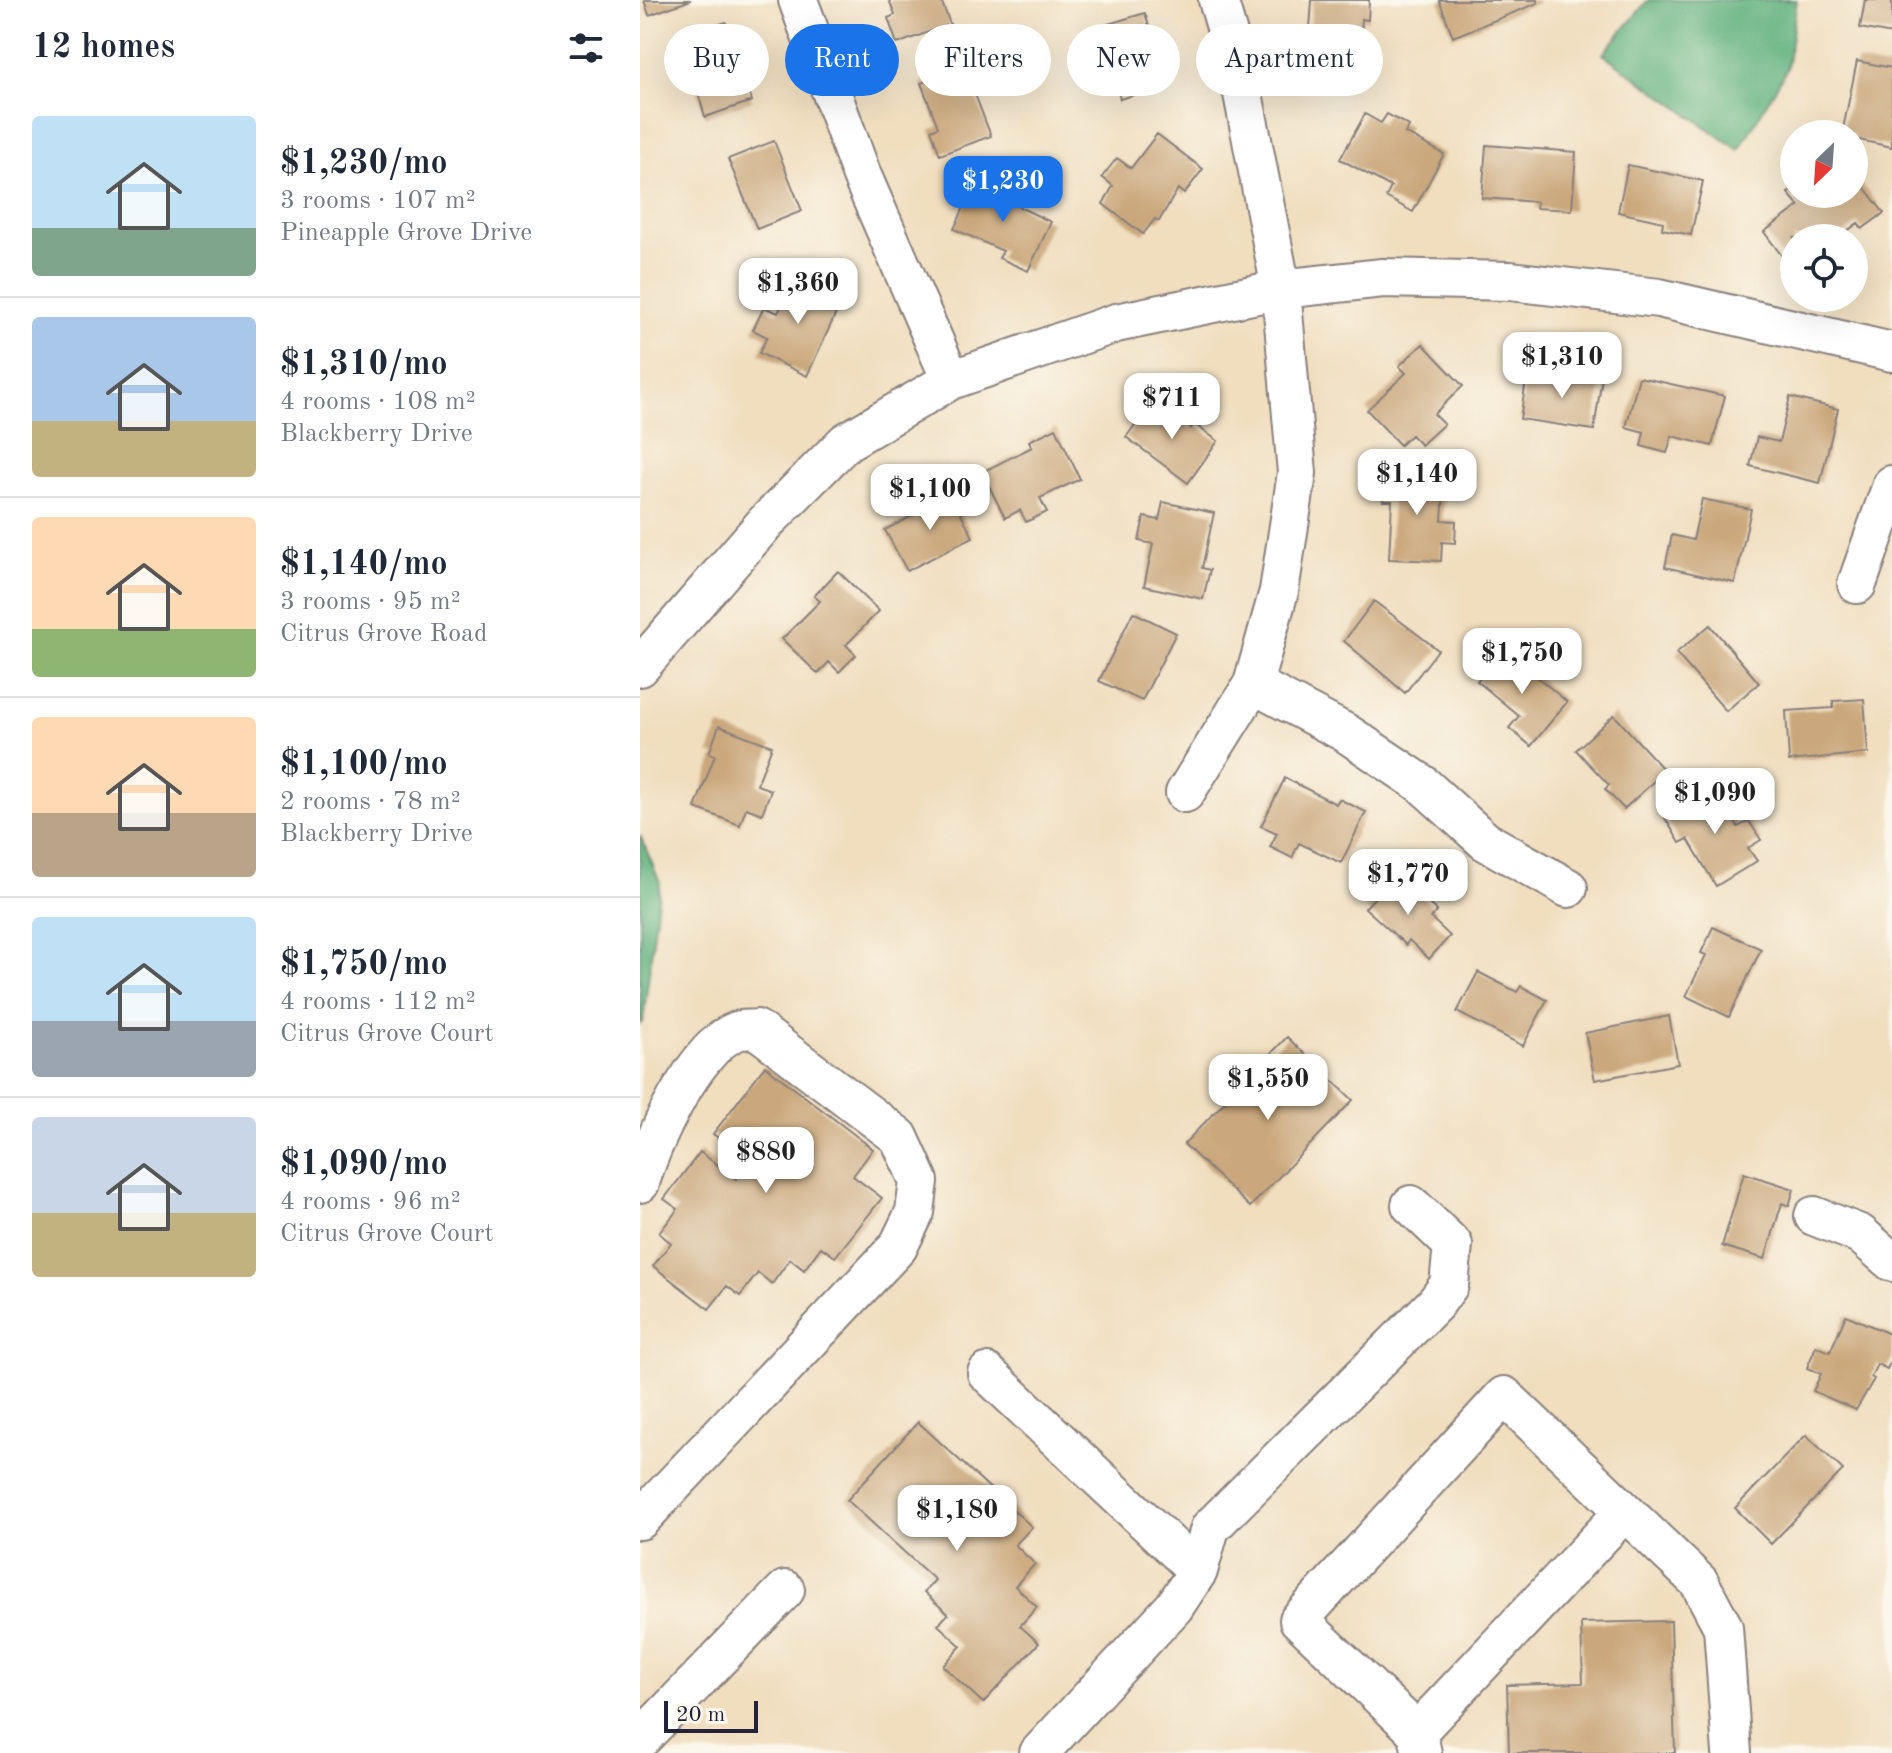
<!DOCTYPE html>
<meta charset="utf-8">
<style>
:root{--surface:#fff;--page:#f6f6f7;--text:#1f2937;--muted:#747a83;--line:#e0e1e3;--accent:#1a73e8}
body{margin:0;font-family:"Old Standard TT",serif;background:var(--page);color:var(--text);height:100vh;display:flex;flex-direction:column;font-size:30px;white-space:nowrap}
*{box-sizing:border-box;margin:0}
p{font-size:26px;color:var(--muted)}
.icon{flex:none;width:44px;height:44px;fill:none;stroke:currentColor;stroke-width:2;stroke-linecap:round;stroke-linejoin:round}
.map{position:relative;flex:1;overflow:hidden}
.details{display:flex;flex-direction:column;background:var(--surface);width:640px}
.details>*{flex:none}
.hud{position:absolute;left:24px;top:24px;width:760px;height:72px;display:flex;gap:16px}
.needle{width:52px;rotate:205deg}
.buttons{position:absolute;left:1140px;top:120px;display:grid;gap:16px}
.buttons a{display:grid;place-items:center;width:88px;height:88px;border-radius:50%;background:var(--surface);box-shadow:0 8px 32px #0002;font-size:40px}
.scale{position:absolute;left:24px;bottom:20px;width:94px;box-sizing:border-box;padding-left:8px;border:4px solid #22223b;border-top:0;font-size:22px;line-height:28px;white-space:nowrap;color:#22223b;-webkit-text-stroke:6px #fbf7ec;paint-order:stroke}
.price{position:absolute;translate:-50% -68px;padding:0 18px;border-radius:16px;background:#fff;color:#222;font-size:26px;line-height:52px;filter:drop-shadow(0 2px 4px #0008)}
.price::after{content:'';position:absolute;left:50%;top:48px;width:24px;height:18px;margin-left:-12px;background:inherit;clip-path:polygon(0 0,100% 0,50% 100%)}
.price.on{background:var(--accent);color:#fff}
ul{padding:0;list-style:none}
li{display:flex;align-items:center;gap:24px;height:200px;padding:0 32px}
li+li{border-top:2px solid var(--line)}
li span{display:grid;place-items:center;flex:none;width:224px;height:160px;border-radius:8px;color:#555}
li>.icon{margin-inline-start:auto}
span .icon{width:96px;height:96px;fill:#fffc;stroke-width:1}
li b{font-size:34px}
h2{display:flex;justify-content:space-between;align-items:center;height:96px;padding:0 32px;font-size:34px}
.chip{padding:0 28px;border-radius:36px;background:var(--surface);box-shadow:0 8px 32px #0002;font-size:28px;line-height:72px}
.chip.on{background:var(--accent);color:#fff}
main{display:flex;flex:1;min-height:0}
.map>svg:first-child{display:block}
.forest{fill:#5fb07b;stroke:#40695b;stroke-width:2}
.building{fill:#caa77b}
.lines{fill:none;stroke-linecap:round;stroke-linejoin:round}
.minor-casing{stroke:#89807d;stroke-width:42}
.minor{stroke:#fff;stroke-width:38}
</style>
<main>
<section class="details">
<h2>12 homes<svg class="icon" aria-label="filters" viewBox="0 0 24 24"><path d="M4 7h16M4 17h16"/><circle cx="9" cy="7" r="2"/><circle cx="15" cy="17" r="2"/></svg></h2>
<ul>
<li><span style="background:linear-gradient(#bfe0f5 70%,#7fa58c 0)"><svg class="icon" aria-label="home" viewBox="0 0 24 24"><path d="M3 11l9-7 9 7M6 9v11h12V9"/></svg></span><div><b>$1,230/mo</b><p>3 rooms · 107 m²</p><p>Pineapple Grove Drive</p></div></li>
<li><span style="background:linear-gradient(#a9c7e8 65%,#c2b280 0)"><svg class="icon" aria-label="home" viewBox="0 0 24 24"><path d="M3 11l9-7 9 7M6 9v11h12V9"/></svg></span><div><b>$1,310/mo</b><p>4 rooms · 108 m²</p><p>Blackberry Drive</p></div></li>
<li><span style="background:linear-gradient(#ffd9b3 70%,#8fb573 0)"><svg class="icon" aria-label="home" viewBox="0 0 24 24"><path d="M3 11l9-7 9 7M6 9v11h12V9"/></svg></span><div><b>$1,140/mo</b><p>3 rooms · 95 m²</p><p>Citrus Grove Road</p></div></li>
<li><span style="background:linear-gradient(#ffd9b3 60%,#b9a48a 0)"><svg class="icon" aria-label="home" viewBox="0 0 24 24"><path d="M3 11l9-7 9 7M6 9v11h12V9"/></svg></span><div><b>$1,100/mo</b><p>2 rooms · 78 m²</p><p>Blackberry Drive</p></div></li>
<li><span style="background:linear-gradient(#bfe0f5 65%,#9aa5b1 0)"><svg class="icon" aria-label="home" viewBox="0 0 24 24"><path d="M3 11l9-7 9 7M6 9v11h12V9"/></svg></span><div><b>$1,750/mo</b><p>4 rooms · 112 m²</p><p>Citrus Grove Court</p></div></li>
<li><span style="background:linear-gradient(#c9d6e8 60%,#c2b280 0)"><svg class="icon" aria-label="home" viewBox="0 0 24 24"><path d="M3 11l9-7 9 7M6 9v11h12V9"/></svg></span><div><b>$1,090/mo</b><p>4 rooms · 96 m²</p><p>Citrus Grove Court</p></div></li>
</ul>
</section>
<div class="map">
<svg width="1252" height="1753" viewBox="0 0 1252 1753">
<rect width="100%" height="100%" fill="#fbf7ec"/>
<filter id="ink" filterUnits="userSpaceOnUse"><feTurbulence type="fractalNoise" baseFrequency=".0125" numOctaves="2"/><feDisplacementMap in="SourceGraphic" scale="16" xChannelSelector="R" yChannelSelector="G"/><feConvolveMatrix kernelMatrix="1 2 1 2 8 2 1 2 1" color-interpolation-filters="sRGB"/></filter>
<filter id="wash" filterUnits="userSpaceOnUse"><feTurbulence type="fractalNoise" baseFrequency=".006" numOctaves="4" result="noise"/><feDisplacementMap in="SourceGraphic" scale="32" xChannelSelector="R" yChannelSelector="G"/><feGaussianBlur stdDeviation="1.8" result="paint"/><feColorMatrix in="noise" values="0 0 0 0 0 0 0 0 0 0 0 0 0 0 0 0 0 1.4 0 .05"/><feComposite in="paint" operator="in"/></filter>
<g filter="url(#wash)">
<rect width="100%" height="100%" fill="#f0debf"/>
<!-- forest -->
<path class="forest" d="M1008,0H1157L1147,69L1099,150L963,54Z
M0,835L20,883L3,1021L0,1024Z"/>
<g id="blocks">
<!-- building -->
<path class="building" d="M4,0H51L9,15Z
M249,0H301L310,24L257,44L248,18L255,15Z
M672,0H729L728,20L722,19L719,66L657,62L659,28L670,29Z
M799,0H897L898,3L813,37Z
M1225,0H1252V34L1220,28Z
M505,13L527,85L480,99L458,27Z
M86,22L112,101L65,117L42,37Z
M1217,61L1252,68V147L1214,139V134H1202Z
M324,66L351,136L300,155L291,130L298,127L281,83Z
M725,114L741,123L747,114L769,126L765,133L804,154L773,212L746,197L751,187L700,159Z
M517,134L563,169L544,194L538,189L519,221L515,219L503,234L463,204L473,186L462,177L477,158L491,168Z
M134,141L162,211L117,229L88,159Z
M846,145L936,152L932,210L896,208L897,202L842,198Z
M988,165L1063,181L1051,235L1022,229L1023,222L978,212Z
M357,179L381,191L375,205L411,222L388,271L359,258L363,251L314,229L334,186L350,193Z
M1221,183L1244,213L1222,229L1218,223L1198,238H1154V272L1124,232L1159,206L1148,193L1154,189V194H1214V188Z
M156,276L203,298L167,376L119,353L127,337L113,330L124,307L138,313Z
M783,344L823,386L794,414L804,424L781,445L771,435L760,445L727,410L766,373L759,366Z
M932,373L962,377L954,430L880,419L887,374L931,380Z
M999,377L1085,396L1072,446L1032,436L1027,453L1001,446L1004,432L986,427Z
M1150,397L1198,409L1180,483L1110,466L1117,437L1139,442Z
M514,400L551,428L554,424L578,441L548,483L486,437Z
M416,428L440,479L400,498L407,512L386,522L380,510L365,518L342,472L392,447L389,441Z
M745,472L805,476L802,520L816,521L815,543L802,542L801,561L749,559L752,501H743Z
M309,490L333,537L267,571L245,530L286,509L283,504Z
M1062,499L1111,509L1095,583L1025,567L1032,535L1053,540Z
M523,502L574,513L562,568L570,570L563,599L504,586L513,544L499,541L504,517L519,520Z
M198,571L239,611L206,645L216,655L199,672L189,662L178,674L142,639L180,601L174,596Z
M734,601L798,650L765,693L704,641Z
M493,612L536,633L502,701L459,681Z
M1070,625L1119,683L1086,711L1036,653Z
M864,649L927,702L891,746L869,728L879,716L837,681Z
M1224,699L1228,753L1149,761L1146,711L1193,708V701Z
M974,715L1025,771L984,809L965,789L969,785L936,750Z
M79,726L132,746L117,785L131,790L122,814L106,808L100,825L55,808L75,755L69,753Z
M645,778L696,804L699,799L726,812L701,863L659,843L652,858L630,847L637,833L621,826Z
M1075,788L1098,827L1109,821L1121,840L1108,848L1117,861L1076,886L1048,839L1040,843L1025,818Z
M756,874L797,911L791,918L810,936L789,959L769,940L766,945L725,908Z
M1073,927L1121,949L1089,1017L1046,996L1066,955L1061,953Z
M838,972L877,992L881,986L907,1000L883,1046L817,1012Z
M1029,1016L1038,1064L955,1080L945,1033Z
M647,1037L713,1100L610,1207L544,1144Z
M125,1066L233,1149L213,1176L242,1198L195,1257L181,1247L164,1270L150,1259L132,1284L118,1273L100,1296L87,1286L69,1309L13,1266L31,1243L19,1233L38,1209L24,1199L60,1152L96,1179L110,1161L73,1134Z
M1104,1173L1154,1189L1149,1206L1142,1203L1125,1259L1082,1246Z
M1206,1315L1252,1335V1359L1247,1369L1237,1364L1231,1377L1234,1379L1216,1410L1173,1391L1181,1374L1167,1368L1176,1346L1190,1352Z
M278,1422L392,1527L375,1545L395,1564L375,1586L397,1607L380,1626L399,1643L343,1703L303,1666L321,1646L298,1625L308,1614L284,1592L295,1580L207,1500Z
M1166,1435L1203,1470L1131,1544L1095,1508Z
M1031,1621L1035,1753H869L867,1685L943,1683L941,1623Z"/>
</g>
</g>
<g filter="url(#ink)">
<use href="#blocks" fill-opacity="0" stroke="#89807d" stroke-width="2"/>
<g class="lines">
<defs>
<path id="minor" d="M158,0L222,176L311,380
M1217,584L1252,485
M0,667L126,522L206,442L311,380L476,323L641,289L743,278L870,281L1019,298L1252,352
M613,684L706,733L782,784L845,841L928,888
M545,793L613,684L639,591L657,473L641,289L598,68L578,0
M0,1183C11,1143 56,1045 97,1031C103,1029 111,1030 116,1029L259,1137L279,1181L275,1212L258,1247L0,1520
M1174,1216L1220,1234L1252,1262
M347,1373L558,1571
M777,1732L984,1512
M0,1740L145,1590
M399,1753L534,1607L558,1571L570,1528L795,1304L809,1285L813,1245L771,1205
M782,1753L777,1732L659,1620L864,1396L1059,1582L1083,1627L1092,1753"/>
</defs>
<!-- minor casing -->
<use href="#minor" class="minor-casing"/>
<!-- minor -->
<use href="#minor" class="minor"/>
</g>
</g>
</svg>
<div class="buttons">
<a><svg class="needle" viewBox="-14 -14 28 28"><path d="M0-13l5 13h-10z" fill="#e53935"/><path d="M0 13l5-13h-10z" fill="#747a83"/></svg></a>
<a><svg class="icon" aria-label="locate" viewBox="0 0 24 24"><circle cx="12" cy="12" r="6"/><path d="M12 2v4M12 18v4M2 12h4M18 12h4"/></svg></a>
</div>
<div class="scale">20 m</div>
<b class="price on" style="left:363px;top:224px">$1,230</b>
<b class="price" style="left:158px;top:326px">$1,360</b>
<b class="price" style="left:922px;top:400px">$1,310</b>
<b class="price" style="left:532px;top:441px">$711</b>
<b class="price" style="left:777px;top:517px">$1,140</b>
<b class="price" style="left:290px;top:532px">$1,100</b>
<b class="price" style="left:882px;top:696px">$1,750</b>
<b class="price" style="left:1075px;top:836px">$1,090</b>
<b class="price" style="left:768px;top:917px">$1,770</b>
<b class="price" style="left:628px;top:1122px">$1,550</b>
<b class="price" style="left:126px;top:1195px">$880</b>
<b class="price" style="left:317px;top:1553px">$1,180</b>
<div class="hud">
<a class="chip">Buy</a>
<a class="chip on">Rent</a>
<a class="chip">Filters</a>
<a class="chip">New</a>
<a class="chip">Apartment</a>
</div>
</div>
</main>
